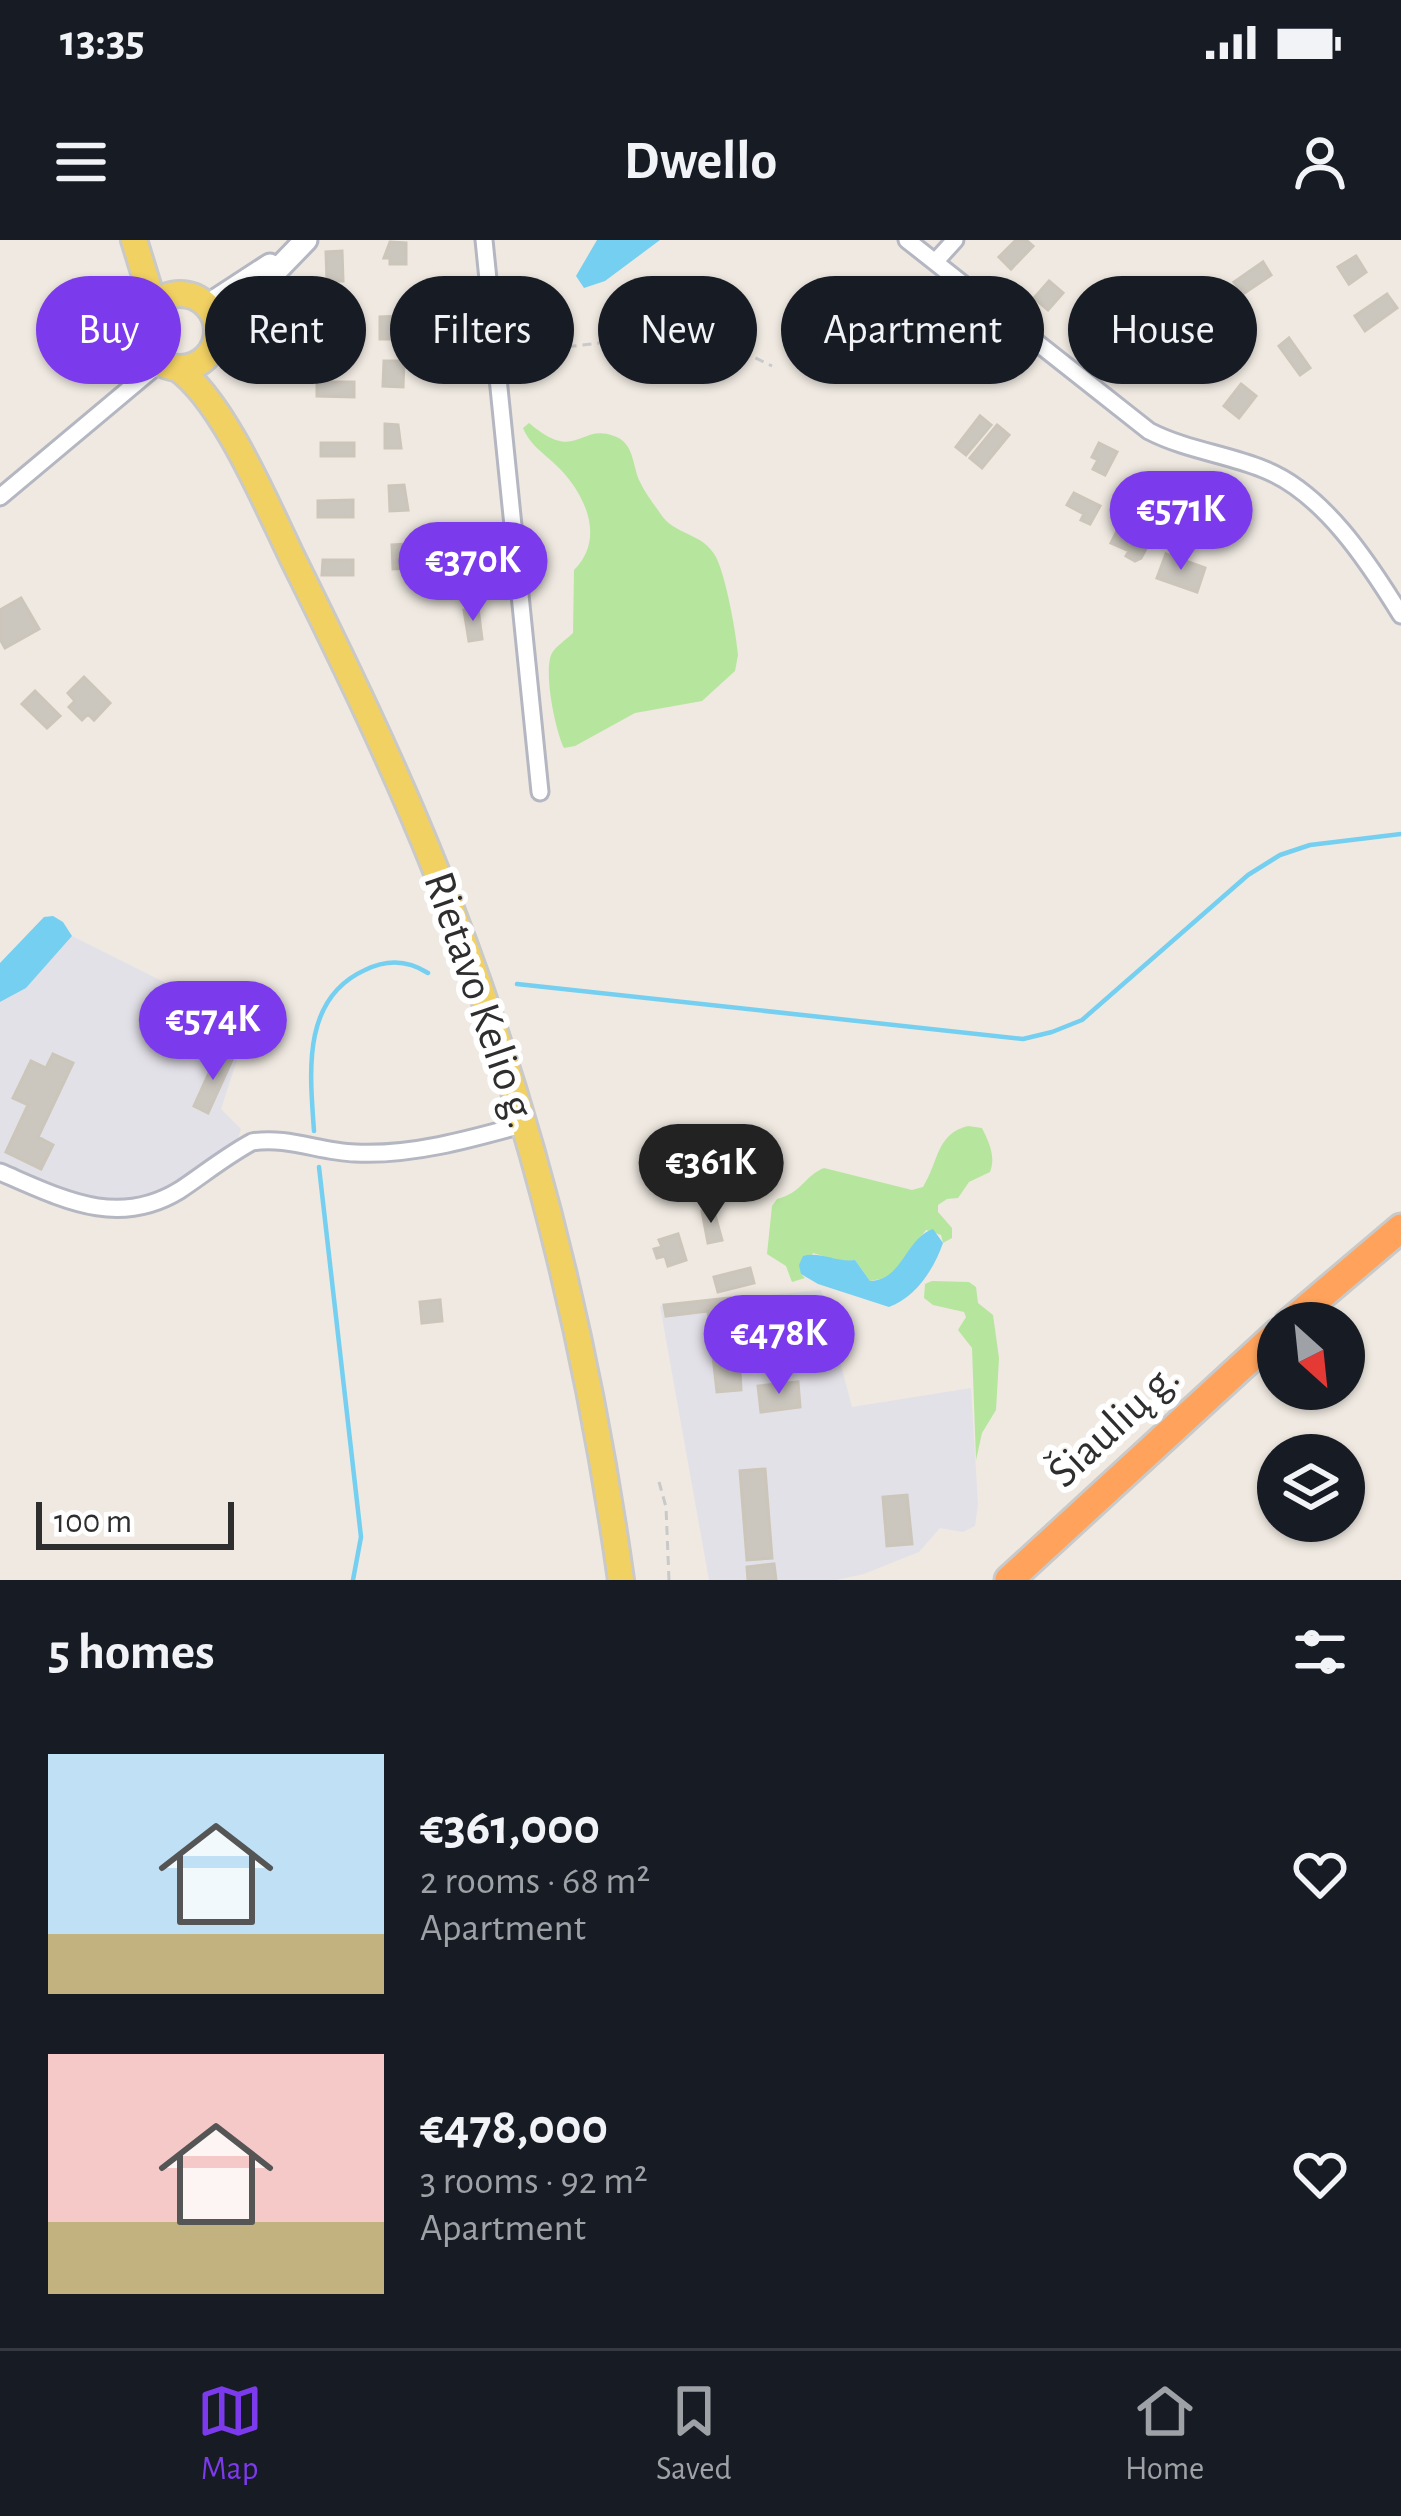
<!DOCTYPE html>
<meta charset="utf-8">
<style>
:root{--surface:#171b24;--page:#242831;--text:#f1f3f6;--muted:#9ea1a6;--line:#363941;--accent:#7c3aed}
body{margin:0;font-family:"Alegreya Sans",sans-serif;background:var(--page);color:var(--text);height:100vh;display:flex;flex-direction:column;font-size:45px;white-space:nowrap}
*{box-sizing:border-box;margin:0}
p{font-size:39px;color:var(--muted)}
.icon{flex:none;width:66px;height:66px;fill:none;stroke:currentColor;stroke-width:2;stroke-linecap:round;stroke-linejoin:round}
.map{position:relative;height:1340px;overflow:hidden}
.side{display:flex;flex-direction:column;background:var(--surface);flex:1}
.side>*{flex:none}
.banner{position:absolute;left:36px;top:36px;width:1329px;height:108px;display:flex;gap:24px}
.needle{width:78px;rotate:153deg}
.buttons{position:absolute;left:1257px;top:1062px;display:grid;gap:24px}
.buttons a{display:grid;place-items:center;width:108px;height:108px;border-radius:50%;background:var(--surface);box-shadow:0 3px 9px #0004;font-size:60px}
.scale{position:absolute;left:36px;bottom:30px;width:198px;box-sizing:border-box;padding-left:12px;border:6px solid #2e2e2e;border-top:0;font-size:33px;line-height:42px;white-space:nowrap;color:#2e2e2e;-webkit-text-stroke:9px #fff;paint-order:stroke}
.price{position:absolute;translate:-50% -102px;padding:0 27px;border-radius:42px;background:var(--accent);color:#fff;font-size:39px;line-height:78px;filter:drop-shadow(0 3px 6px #0008)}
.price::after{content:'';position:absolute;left:50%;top:72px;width:36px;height:27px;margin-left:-18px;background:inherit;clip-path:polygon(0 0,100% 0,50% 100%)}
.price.on{background:#222;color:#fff}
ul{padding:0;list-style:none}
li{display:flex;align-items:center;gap:36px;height:300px;padding:0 48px}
li span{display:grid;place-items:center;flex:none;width:336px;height:240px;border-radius:0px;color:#555}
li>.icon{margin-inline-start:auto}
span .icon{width:144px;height:144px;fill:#fffc;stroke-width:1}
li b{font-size:51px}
h2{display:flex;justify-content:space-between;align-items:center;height:144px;padding:0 48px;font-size:51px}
.tag{padding:0 42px;border-radius:54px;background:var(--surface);box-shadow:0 3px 9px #0004;font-size:42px;line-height:108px}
.tag.on{background:var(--accent);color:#fff}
.status{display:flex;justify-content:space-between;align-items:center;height:84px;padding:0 60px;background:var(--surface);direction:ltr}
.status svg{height:33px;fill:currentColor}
header{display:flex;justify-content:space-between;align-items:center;height:156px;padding:0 48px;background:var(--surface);font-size:54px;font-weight:700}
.tabs{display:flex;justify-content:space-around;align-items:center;height:168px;border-top:3px solid var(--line);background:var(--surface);font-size:33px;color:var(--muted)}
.tabs a{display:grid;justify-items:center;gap:6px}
.tabs .on{color:var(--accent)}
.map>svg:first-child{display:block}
.industrial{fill:#e3e1e8}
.green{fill:#b6e59e}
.water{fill:#75cff0}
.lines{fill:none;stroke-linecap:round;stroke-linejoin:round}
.stream{stroke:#75cff0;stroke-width:4.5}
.building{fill:#cbc7bf;stroke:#cbc5ba;stroke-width:3}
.street-casing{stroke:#b4b7c1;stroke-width:21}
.secondary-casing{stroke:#b4b7c1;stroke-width:27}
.primary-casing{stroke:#c9c9c9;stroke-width:30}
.highway-casing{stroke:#c9c9c9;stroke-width:33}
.path{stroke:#c9c9c9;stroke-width:3;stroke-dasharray:9 6;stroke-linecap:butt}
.street{stroke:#fff;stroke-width:15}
.secondary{stroke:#fff;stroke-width:21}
.primary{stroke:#f2d163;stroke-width:24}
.highway{stroke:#ffa35c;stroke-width:27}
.labels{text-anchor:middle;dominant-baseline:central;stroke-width:12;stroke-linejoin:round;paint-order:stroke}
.street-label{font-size:45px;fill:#2e2e2e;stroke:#fff}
</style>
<div class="status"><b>13:35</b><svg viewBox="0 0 49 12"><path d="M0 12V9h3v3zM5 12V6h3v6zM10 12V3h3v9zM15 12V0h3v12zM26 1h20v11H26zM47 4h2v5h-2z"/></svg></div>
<header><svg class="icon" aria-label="menu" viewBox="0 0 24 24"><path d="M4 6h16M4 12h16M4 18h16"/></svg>Dwello<svg class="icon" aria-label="person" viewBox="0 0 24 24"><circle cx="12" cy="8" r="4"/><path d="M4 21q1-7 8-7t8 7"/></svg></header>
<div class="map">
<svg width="1401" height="1340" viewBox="0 0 1401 1340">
<rect width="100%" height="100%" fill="#efe9e1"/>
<!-- industrial -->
<path class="industrial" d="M72,696L222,771L240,811L221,869L241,889L231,922L172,962L144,973L110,976L57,963L0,939V762L26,748Z
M821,1050L852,1167L971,1148L978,1264L975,1286L963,1292L940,1288L919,1312L864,1334L836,1340H709L660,1066Z"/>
<!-- green -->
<path class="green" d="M529,183C577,224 579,183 614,196C635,203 632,226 640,242C645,253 653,263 660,273C674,296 703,292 716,317C726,337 736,392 738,415L735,431L702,461L635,473L575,506L564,508C555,490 543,430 552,413C556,406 567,399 573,393L574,330C604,300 588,259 561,230C547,215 531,207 523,188Z
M968,886L982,888C989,902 996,917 990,932L969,942L958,958L947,959L938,965V972L952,988V998L943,1003L941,995L926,990L890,1037L870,1041L855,1020L842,1022L813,1013L801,1034L805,1038L792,1042L786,1026L767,1014L772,966L777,959C802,953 804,936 824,928L912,950L923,947C939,921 936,894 968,886Z
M932,1041L969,1042L976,1047L978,1063L993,1075L999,1118L996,1170L982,1193L976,1220L972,1108L958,1090L966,1077L964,1072L933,1065L924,1058L925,1044Z"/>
<!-- water -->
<path class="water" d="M597,0H660L605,41L584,48L576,36Z
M53,676L63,682L72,696L26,748L0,762V723L44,677Z
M933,989L943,1003C934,1029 916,1057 889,1067L818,1044L801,1034L799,1025L803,1016C821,1011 837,1023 855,1020L870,1041C903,1040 905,999 933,989Z"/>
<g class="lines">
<!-- stream -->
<path class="stream" d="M517,744L1023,799L1052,792L1082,780L1248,635L1280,615L1310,605L1401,594
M314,891C310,833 301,759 365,730C387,719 408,720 428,733
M319,927L361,1297L353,1340"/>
</g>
<!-- building -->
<path class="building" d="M1016,0H1026L1033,6L1011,29L999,17Z
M390,2L406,3V24H390V18H384Z
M342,11L343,41H327L326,12Z
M1356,16L1366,32L1349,44L1338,27Z
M1263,22L1271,35L1243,54L1234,42Z
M1049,41L1063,53L1048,70L1034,58Z
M1387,54L1397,68L1365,91L1355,76Z
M1089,68L1109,85L1103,92L1098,88L1090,97L1075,85Z
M405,76L408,93L405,99H380V77Z
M323,82L364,83V99L322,97Z
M1141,98L1151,108L1128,134L1117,125Z
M1289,98L1310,128L1300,135L1279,106Z
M384,121H404L403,147L383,146Z
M317,142H354V157L317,156Z
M1241,144L1256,156L1239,178L1224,166Z
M980,176L991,185L966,215L956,207Z
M385,184L398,185L401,208H385Z
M997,185L1009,195L982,228L970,218Z
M321,203H354V216H321Z
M1099,203L1117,212L1105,235L1093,229L1098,220L1092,217Z
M1149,238L1167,251L1157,269L1136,262Z
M404,245L408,270L390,271L389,246Z
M1074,253L1100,266L1090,284L1081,280L1084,274L1067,265Z
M353,260V277H318V261Z
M1192,265L1212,275L1203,292L1183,281Z
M1119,287L1149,303L1141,318L1135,321L1126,316L1129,311L1111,303Z
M408,304L409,328L393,329L392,305Z
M1166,314L1205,328L1197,352L1157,338Z
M323,320H353V335H322Z
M21,358L39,389L5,408L0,399V370Z
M478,368L482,399L469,401L464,370Z
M84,437L110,463L94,480L88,474L82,480L69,467L75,461L68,453Z
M35,451L60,476L47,488L22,464Z
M218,813L232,820L208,873L194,866Z
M53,814L73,823L38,897L53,905L41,929L6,912L28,865L13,858L31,821L46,828Z
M713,968L722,1000L708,1003L702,971Z
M678,994L686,1020L668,1026L665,1016L657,1018L654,1009L662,1007L659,1000Z
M750,1028L754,1043L718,1052L714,1037Z
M730,1058V1063L746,1061L749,1091L738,1093L741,1150L717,1152L708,1071L666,1076L664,1065Z
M440,1060L442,1081L422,1083L420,1062Z
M798,1142L800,1167L761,1172L758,1146Z
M765,1229L772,1318L747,1320L740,1231Z
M907,1255L912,1304L887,1306L883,1257Z
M774,1324L776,1340H748L747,1327Z"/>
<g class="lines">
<defs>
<path id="street" d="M484,0L540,552
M907,0L1149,191C1186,210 1226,214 1263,229C1323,252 1369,323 1401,375
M935,22L955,0
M0,257L160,123
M0,932C61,958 117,989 180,950C204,934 226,916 252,902C287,896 320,912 355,913C411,916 471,899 525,884"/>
<path id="secondary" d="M207,66L270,25
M217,92L306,0"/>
<path id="primary" d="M134,0L154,65
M143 91a37 37 0 1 1 74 0a37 37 0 1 1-74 0Z
M177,128C224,161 268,268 294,321C344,422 393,523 435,628C527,856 587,1096 621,1340"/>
<path id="highway" d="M1289,1083L1401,988
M1009,1340L1278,1093"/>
</defs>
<!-- street casing -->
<use href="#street" class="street-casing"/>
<!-- secondary casing -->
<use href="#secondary" class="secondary-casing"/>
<!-- primary casing -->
<use href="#primary" class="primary-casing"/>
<!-- highway casing -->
<use href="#highway" class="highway-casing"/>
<!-- path -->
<path class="path" d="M508,114L700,91L772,126
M659,1242L666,1267L669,1340"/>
<!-- street -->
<use href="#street" class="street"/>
<!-- secondary -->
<use href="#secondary" class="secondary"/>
<!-- primary -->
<use href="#primary" class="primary"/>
<!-- highway -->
<use href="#highway" class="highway"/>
</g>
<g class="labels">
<!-- street labels -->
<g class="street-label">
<text transform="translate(480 760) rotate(71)">Rietavo Kelio g.</text>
<text transform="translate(1114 1185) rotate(-43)">Šiaulių g.</text>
</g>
</g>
</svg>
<div class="buttons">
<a><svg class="needle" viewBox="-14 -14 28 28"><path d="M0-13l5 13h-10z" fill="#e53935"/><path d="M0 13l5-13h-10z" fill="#9ea1a6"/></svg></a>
<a><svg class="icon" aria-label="layers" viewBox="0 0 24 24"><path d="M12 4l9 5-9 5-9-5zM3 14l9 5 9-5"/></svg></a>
</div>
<div class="scale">100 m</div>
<b class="price" style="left:1181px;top:333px">€571K</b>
<b class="price" style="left:473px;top:384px">€370K</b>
<b class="price" style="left:213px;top:843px">€574K</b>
<b class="price on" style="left:711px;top:986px">€361K</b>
<b class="price" style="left:779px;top:1157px">€478K</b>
<div class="banner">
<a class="tag on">Buy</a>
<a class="tag">Rent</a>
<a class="tag">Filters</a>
<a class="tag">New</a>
<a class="tag">Apartment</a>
<a class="tag">House</a>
</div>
</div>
<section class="side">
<h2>5 homes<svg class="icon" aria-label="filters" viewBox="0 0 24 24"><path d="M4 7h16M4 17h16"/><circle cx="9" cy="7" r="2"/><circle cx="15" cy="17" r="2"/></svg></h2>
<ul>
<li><span style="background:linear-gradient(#bfe0f5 75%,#c2b280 0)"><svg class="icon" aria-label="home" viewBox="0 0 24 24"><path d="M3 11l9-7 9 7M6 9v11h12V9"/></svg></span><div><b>€361,000</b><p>2 rooms · 68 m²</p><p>Apartment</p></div><svg class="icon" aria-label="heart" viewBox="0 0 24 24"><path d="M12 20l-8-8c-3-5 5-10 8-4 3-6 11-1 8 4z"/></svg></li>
<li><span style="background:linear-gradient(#f6c9c9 70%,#c2b280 0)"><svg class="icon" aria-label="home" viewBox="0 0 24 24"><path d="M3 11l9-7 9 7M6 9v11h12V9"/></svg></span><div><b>€478,000</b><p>3 rooms · 92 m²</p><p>Apartment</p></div><svg class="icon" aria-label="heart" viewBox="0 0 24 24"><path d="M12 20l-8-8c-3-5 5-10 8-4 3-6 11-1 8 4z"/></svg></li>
</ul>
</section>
<nav class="tabs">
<a class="on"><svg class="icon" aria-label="map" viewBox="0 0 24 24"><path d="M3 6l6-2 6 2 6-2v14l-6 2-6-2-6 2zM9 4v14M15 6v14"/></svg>Map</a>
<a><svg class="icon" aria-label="saved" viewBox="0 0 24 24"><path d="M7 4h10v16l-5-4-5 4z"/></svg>Saved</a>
<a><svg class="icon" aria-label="home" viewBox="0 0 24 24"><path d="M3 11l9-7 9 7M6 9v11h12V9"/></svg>Home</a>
</nav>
